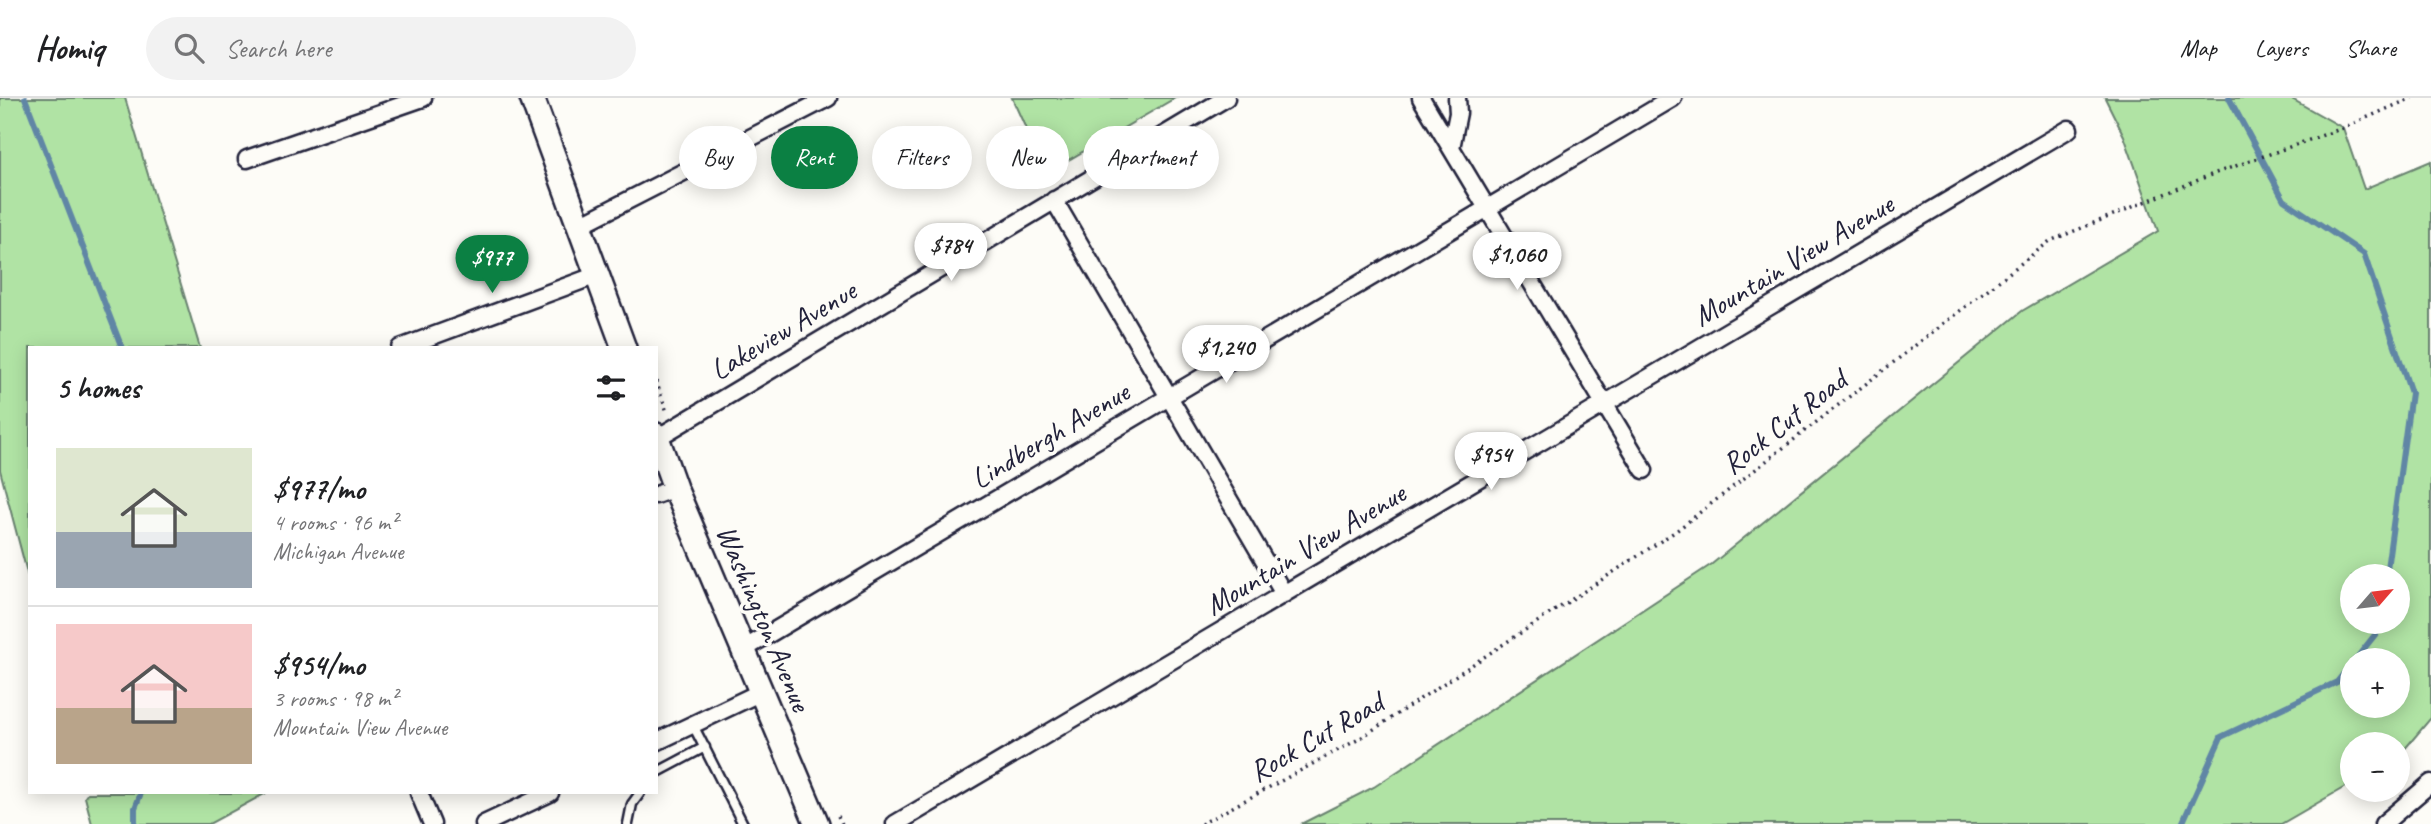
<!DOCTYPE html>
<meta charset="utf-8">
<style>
:root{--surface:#fff;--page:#f2f2f2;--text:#202124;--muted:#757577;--line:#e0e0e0;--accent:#0b8043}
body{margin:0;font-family:Caveat,sans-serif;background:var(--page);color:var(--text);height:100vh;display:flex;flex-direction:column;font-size:26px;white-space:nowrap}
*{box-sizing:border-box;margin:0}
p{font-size:23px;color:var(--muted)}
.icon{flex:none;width:38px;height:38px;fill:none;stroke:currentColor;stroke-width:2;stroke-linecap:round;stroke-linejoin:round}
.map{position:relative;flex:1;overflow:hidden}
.panel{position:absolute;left:28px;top:248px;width:630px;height:448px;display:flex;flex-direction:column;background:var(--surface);border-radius:0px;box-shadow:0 4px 18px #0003}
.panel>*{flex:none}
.banner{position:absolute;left:679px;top:28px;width:665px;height:63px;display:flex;gap:14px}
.needle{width:46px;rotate:62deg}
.tools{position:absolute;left:2340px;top:466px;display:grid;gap:14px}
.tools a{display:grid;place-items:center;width:70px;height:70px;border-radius:50%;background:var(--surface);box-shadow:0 4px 18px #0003;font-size:35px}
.price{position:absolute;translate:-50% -60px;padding:0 16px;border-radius:24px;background:#fff;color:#222;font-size:23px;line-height:46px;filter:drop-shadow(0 2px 4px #0008)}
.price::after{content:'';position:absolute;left:50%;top:42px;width:21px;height:16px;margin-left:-10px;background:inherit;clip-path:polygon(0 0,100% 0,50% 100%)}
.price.selected{background:var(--accent);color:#fff}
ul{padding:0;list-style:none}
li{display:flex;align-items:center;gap:21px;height:175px;padding:0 28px}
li+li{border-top:2px solid var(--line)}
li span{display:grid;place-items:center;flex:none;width:196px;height:140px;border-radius:0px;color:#555}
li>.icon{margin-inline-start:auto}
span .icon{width:84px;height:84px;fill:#fffc;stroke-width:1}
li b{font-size:30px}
h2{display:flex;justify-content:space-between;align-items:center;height:84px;padding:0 28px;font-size:30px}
.pill{padding:0 24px;border-radius:32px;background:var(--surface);box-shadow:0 4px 18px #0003;font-size:24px;line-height:63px}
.pill.selected{background:var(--accent);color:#fff}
header{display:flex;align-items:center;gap:42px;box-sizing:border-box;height:98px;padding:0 35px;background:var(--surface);border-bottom:2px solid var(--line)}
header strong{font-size:33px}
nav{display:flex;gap:38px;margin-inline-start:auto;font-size:24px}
.search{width:490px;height:63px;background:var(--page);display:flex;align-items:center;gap:18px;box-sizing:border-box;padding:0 24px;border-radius:38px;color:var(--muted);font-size:26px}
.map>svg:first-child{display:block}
.green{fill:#b0e3a4;stroke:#698270;stroke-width:2;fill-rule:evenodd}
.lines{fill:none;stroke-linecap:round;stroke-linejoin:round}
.stream{stroke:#6186a5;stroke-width:6}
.lane-casing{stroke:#22223b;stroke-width:13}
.street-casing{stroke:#22223b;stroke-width:21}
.secondary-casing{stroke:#22223b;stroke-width:28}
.path{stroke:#22223b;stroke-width:3.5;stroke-dasharray:2 5;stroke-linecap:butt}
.lane{stroke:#fdfcf7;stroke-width:8}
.street{stroke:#fdfcf7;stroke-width:16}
.secondary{stroke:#fdfcf7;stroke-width:23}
.labels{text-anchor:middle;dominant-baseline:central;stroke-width:7;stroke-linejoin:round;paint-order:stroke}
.street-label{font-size:30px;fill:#22223b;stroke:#fdfcf7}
</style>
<header>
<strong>Homiq</strong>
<div class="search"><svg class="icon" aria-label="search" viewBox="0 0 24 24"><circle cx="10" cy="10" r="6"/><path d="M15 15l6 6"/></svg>Search here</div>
<nav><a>Map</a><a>Layers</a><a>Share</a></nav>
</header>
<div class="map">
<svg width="2431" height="726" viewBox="0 0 2431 726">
<rect width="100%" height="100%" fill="#fdfcf7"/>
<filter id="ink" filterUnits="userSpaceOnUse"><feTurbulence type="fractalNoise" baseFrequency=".0143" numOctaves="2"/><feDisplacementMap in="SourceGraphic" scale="14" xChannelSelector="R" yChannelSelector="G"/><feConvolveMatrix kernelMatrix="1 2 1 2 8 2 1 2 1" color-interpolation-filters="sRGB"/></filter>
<g filter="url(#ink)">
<!-- green -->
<path class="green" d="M0,0H125L200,250H30V486L0,372Z
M1012,0H1175L1046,75Z
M2105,0H2290L2343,30L2364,91L2431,63V620L2398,659V646H2352V685L2281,726H1301L1374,689L1712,466L2022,213L2158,133L2124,38ZM2352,478H2398V523H2352ZM2352,562H2398V607H2352Z
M88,695H266L209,726H92L85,699Z"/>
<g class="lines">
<!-- stream -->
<path class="stream" d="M25,0L122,250
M2229,0L2284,102L2364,156L2411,295L2386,478
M2355,562L2378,533L2379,523
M135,726V710L141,695
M2182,726L2221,639L2337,584L2352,565"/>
<defs>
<path id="lane" d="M693,627L743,726
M656,675L705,649
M628,726L632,706L640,695"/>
<path id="street" d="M1421,0L1451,50
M1457,0L1458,15L1451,50L1644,372
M247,61L423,0
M1054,102L1284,496
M580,127L828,0
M400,250L597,177
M657,340L1226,0
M656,397L675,390
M744,551L1673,0
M656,644L761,594
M419,695L432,726
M484,726L550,695
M895,726L2069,31
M2383,726L2431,685"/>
<path id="secondary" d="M532,0L624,250
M656,337L675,390L817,726"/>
</defs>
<!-- lane casing -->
<use href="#lane" class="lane-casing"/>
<!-- street casing -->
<use href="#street" class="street-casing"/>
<!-- secondary casing -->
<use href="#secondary" class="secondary-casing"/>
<!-- path -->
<path class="path" d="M656,283L667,314
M838,718L842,726
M1201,726L1359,641L1676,433L2050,143L2213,76L2343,30L2412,0"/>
<!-- lane -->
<use href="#lane" class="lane"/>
<!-- street -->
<use href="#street" class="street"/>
<!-- secondary -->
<use href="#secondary" class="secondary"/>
</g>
</g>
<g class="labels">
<!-- street labels -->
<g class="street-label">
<text transform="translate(1793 162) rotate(-31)">Mountain View Avenue</text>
<text transform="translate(783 232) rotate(-31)">Lakeview Avenue</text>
<text transform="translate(1784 324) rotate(-38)">Rock Cut Road</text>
<text transform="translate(1050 337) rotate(-31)">Lindbergh Avenue</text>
<text transform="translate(1305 451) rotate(-31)">Mountain View Avenue</text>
<text transform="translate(764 520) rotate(67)">Washington Avenue</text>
<text transform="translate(1316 639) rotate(-30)">Rock Cut Road</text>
</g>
</g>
</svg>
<div class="tools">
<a><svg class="needle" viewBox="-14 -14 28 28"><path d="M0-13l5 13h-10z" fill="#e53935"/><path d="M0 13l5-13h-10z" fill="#757577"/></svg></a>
<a>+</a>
<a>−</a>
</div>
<b class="price" style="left:951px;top:185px">$784</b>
<b class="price" style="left:1517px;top:194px">$1,060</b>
<b class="price selected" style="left:492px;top:197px">$977</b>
<b class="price" style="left:1226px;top:287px">$1,240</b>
<b class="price" style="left:1491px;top:394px">$954</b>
<div class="banner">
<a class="pill">Buy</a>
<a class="pill selected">Rent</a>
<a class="pill">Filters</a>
<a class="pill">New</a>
<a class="pill">Apartment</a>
</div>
<section class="panel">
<h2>5 homes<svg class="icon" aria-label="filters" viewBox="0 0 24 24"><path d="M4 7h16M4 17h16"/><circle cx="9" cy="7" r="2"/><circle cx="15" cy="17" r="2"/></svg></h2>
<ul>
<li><span style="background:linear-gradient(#dfe7d0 60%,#9aa5b1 0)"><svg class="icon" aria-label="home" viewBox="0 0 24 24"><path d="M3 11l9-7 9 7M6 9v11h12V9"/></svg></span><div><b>$977/mo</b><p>4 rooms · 96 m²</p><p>Michigan Avenue</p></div></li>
<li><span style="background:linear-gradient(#f6c9c9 60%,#b9a48a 0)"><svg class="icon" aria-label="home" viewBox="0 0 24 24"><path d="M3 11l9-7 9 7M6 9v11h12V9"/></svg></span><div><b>$954/mo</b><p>3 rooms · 98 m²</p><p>Mountain View Avenue</p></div></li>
</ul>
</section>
</div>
